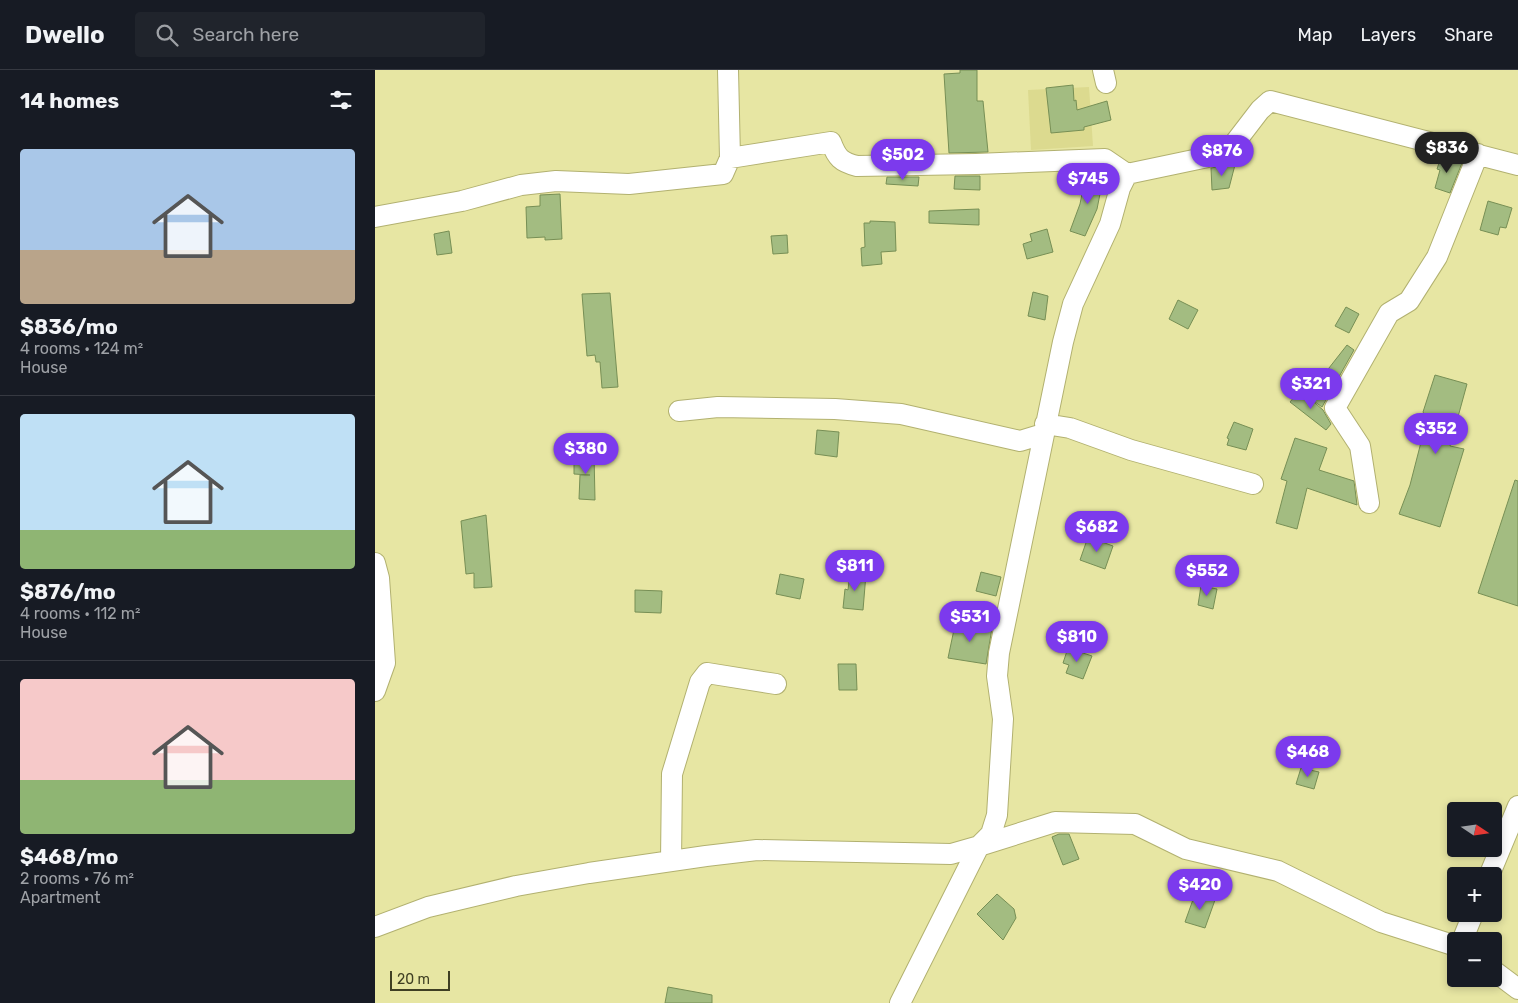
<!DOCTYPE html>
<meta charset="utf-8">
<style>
:root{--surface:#171b24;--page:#20242c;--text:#f1f3f6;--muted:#9ea1a6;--line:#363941;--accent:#7c3aed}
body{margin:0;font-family:Rubik,sans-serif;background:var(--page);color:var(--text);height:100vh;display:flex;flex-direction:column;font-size:19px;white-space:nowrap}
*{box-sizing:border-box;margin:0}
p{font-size:16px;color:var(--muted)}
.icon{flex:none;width:28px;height:28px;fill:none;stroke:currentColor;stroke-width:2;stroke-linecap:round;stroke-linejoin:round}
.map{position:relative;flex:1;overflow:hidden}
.panel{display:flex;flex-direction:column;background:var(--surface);width:375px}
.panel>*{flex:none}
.needle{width:32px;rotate:103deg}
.fabs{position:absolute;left:1072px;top:732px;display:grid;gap:10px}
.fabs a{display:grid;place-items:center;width:55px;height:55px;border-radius:5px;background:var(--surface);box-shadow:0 2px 8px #0003;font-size:25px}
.scale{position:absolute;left:15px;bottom:12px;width:60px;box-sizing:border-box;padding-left:5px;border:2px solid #3f3f23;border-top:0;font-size:14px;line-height:18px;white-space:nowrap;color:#3f3f23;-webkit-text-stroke:4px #e7e6a3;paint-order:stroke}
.price{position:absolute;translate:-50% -42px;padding:0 11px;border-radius:18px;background:var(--accent);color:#fff;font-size:16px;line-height:32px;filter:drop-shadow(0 1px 2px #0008)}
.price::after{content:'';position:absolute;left:50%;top:30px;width:15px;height:11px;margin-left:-8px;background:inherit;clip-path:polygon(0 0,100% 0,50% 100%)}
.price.current{background:#222;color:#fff}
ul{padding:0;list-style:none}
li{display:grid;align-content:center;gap:10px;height:265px;padding:0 20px}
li+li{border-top:1px solid var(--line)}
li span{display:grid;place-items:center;height:155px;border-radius:5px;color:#555}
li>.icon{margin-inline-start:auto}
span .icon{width:90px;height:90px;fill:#fffc;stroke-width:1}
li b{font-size:21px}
h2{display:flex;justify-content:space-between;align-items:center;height:60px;padding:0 20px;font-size:21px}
header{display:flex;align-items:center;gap:30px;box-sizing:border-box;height:70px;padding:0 25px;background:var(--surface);border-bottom:1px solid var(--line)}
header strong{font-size:24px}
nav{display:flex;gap:28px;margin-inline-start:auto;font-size:18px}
.search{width:350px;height:45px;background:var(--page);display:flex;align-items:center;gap:12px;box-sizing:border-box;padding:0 18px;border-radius:5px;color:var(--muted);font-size:19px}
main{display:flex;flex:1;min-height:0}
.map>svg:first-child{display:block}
.built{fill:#dcda8f}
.building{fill:#a3bc81;stroke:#778f55}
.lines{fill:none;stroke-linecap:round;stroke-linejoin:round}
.street-casing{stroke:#b2b170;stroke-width:22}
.street{stroke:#fff;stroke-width:20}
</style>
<header>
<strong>Dwello</strong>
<div class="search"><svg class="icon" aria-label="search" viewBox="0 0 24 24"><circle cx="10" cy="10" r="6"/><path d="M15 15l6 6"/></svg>Search here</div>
<nav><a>Map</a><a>Layers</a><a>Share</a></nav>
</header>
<main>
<section class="panel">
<h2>14 homes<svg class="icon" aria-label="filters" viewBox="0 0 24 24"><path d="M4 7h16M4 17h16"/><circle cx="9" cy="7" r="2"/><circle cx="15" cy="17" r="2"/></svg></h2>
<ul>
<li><span style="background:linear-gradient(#a9c7e8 65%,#b9a48a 0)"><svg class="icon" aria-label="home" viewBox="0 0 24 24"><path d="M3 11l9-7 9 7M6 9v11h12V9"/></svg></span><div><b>$836/mo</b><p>4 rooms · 124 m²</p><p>House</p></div></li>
<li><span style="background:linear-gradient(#bfe0f5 75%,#8fb573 0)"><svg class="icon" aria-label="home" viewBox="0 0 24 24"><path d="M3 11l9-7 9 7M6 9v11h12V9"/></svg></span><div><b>$876/mo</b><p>4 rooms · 112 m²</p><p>House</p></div></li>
<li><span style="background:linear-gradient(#f6c9c9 65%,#8fb573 0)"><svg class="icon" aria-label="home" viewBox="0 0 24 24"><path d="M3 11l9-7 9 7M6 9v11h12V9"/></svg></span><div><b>$468/mo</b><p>2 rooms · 76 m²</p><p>Apartment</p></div></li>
</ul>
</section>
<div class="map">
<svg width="1143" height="933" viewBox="0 0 1143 933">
<rect width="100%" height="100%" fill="#e7e6a3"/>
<!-- built -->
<path class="built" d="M714,17L718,76L656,80L653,20Z"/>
<!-- building -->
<path class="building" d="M585,0H602V31H608L613,82L574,83L569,4L585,3Z
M698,15L699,31L701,30L702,40L732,31L736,50L709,57V60L676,63L671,18Z
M1066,87L1087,93L1075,123L1060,118L1065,100L1062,99Z
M861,91L854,118L837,120L836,98L854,95Z
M711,104L728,109L722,139L710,166L695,161L705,134Z
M580,106H605V120L579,119Z
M512,107H544L543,116L511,114Z
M185,124L187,169L170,170V167L152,168L151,137L165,136V125Z
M1113,131L1137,138L1131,158L1125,157L1123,165L1105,160Z
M604,139V155L554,153V141Z
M495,151L520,152L521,181L506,182L507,194L487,196L486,178L490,177L489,153H495Z
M672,159L678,182L652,189L648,174L657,171L655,164Z
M74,161L77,183L62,185L59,164Z
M412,165L413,183L398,184L396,166Z
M658,222L673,226L670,250L653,246Z
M235,223L243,317L227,318L225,292H221L220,285L212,286L207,224Z
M803,230L823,240L813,259L794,249Z
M971,237L984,244L974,263L960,256Z
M972,275L979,280L947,337L932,326Z
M1060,305L1092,314L1075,376L1089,379L1065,457L1024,444L1035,415L1052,349L1048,342Z
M925,320L948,340L956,354L951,360L915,332Z
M859,352L878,359L871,380L852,375L854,369L852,368Z
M442,360L464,362L462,387L440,384Z
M920,368L952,378L944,400L979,411L982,435L932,418L922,459L901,453L912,411L906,409Z
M199,383L219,384L220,430L204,429L205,405H215L199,404Z
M1140,410L1143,411V536L1103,523Z
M111,445L117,517L99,518V503L91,504L86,451Z
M713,467L738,476L730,499L705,490Z
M606,502L626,507L621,526L601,521Z
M475,503L491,504L488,540L468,538L470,519L473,520Z
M405,504L429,509L425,529L401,524Z
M826,516L842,519L838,539L823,535Z
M260,520L287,521L286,543L260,542Z
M581,550L617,558L611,594L573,588Z
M693,578L717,586L708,609L691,603L694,595L688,593Z
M463,594H481L482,620H464Z
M926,698L944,702L939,719L921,714Z
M684,764H694L704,789L688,795L677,767Z
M622,824L639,839L641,848L628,870L602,844Z
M820,824L840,830L830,858L810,852Z
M293,917L337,925V933H290Z"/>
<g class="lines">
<defs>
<path id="street" d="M353,0L355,88L456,72C462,88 466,92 482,96L601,94L730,89L752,104
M728,0L731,13
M0,147L87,131L146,115L181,111L254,114L348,104L355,88
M304,341L343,337L460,339L526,344L645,371L668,364
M670,354L695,358L756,380L878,414
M994,433L985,376L960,338L1014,243L1034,231L1062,187L1103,84
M0,493L4,508L10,593L0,621
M296,791L297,704L325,612L332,603L401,614
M1114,806L1143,736
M0,857L53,837L141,816L214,803L331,786L382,780L576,784L604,776L616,764L622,745L628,649L622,606L624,583L688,272L698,234L735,154L745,118L752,104L852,83L885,40L895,31L1143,95
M1087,871L1098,844
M1119,901L1143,919
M525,933L604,776L680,752L760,754L811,779L903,801L1006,852L1081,876"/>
</defs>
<!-- street casing -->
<use href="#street" class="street-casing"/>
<!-- street -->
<use href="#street" class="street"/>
</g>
</svg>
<div class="fabs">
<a><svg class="needle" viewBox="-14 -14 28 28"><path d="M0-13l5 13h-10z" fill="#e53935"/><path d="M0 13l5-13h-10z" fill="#9ea1a6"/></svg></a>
<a>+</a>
<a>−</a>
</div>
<div class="scale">20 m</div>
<b class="price current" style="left:1072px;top:104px">$836</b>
<b class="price" style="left:847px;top:107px">$876</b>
<b class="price" style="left:528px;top:111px">$502</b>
<b class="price" style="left:713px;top:135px">$745</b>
<b class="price" style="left:936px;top:340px">$321</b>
<b class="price" style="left:1061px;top:385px">$352</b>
<b class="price" style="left:211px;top:405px">$380</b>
<b class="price" style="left:722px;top:483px">$682</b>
<b class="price" style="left:480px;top:522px">$811</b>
<b class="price" style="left:832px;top:527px">$552</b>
<b class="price" style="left:595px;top:573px">$531</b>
<b class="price" style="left:702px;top:593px">$810</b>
<b class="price" style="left:933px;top:708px">$468</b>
<b class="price" style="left:825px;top:841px">$420</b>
</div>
</main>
